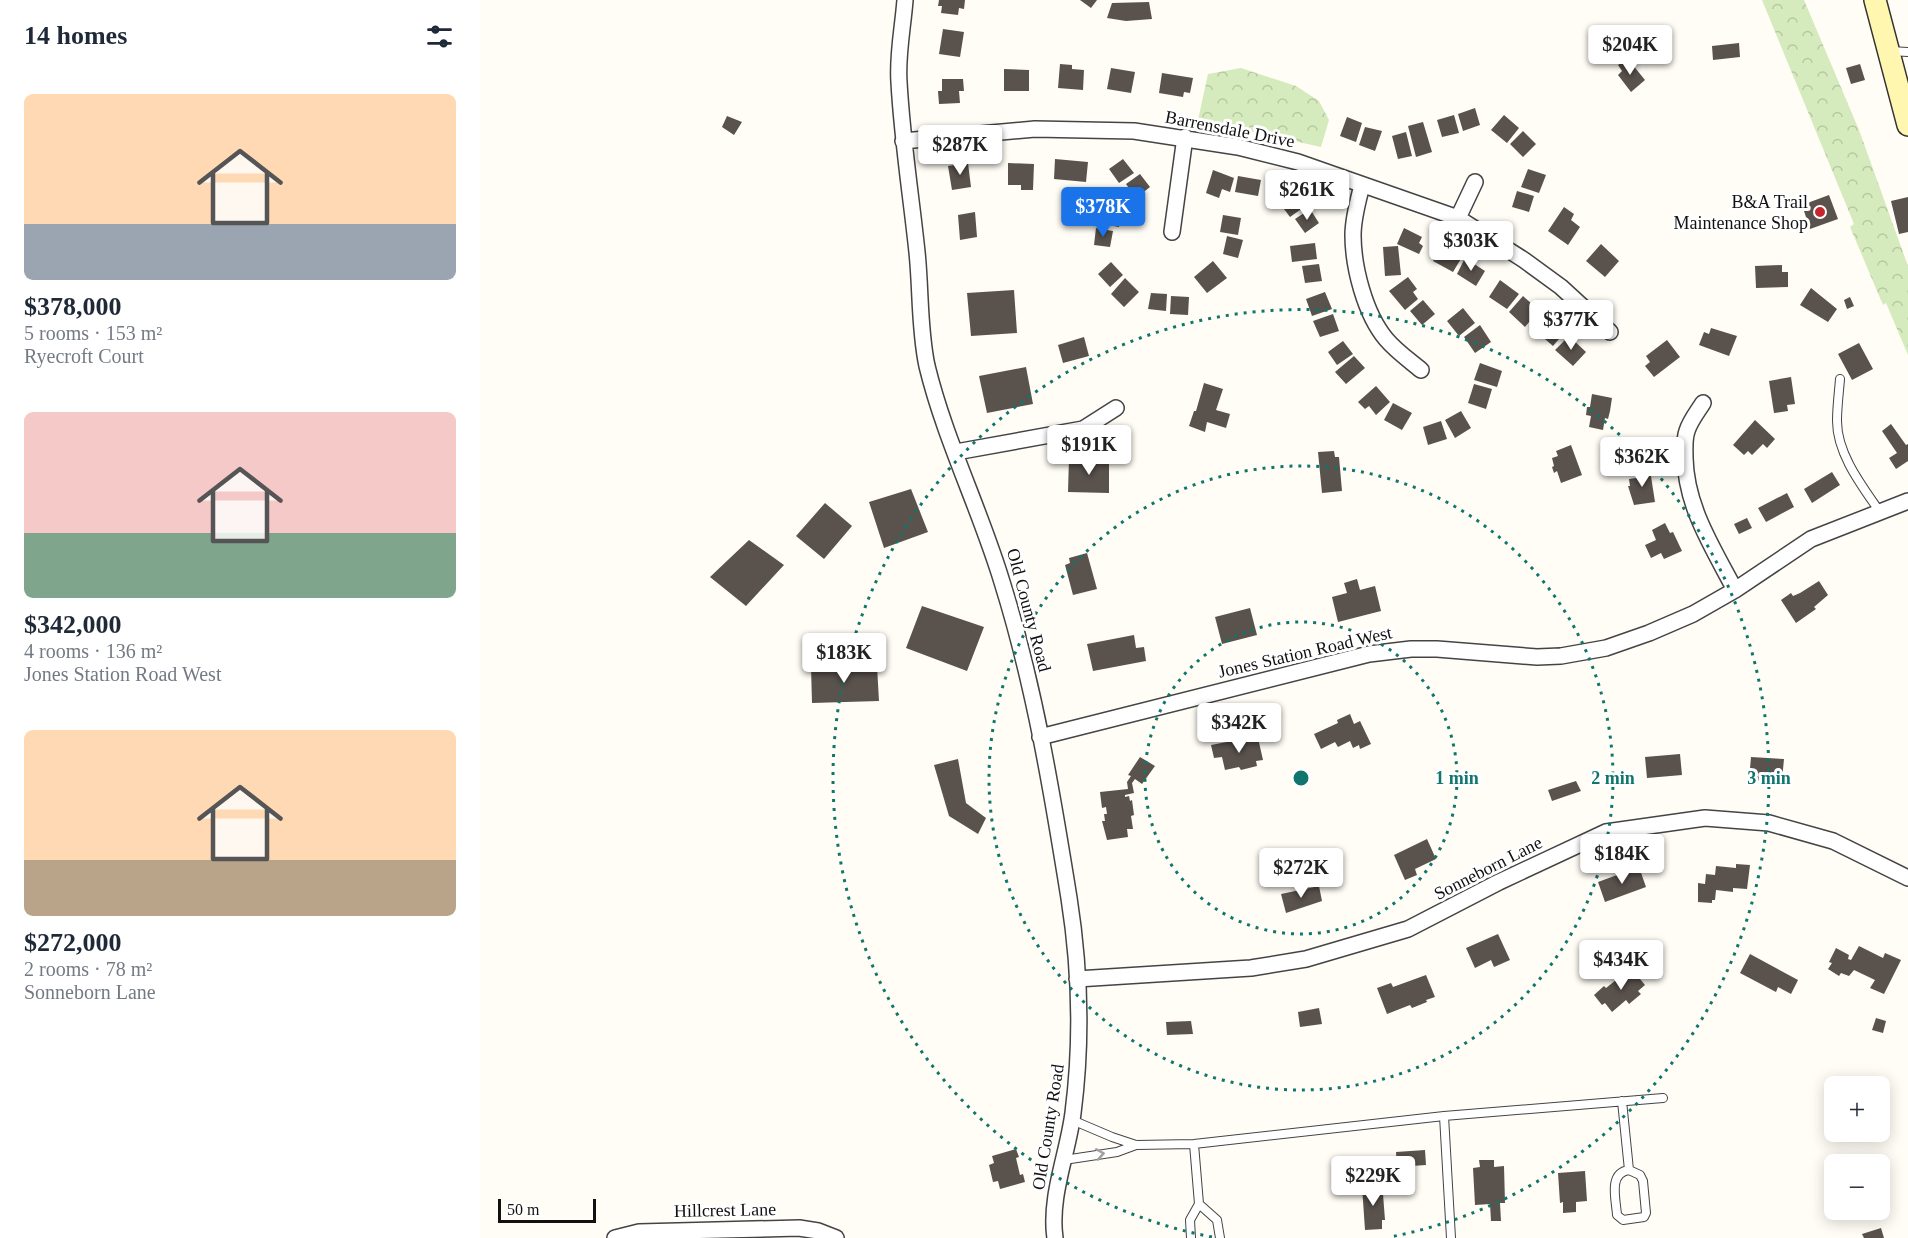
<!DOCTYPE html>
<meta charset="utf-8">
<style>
:root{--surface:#fff;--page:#f6f6f7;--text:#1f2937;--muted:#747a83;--accent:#1a73e8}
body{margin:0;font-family:Georgia,serif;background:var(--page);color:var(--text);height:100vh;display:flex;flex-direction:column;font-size:22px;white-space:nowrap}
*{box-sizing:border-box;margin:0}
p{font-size:20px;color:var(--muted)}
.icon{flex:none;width:33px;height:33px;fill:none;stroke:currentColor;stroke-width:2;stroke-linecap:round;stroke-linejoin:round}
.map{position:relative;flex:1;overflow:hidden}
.side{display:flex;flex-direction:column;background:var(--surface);width:480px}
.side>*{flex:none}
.controls{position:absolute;left:1344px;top:1076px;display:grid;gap:12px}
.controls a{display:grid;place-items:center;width:66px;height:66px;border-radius:9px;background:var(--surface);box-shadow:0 3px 15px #0003;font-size:30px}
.scale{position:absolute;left:18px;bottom:15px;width:98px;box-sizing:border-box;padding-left:6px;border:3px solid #111;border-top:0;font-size:16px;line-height:21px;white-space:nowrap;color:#111;-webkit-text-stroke:4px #fff;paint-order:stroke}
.price{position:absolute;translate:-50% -51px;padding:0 14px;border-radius:6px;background:#fff;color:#222;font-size:20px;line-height:39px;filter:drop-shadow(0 2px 3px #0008)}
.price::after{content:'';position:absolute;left:50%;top:36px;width:18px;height:14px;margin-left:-9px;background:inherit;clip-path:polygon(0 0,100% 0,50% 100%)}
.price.active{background:var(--accent);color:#fff}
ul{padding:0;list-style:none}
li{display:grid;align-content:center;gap:12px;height:318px;padding:0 24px}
li span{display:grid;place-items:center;height:186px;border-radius:9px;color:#555}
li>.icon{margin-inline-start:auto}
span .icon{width:108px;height:108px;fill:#fffc;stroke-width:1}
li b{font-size:26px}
h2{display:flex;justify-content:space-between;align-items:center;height:72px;padding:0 24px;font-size:26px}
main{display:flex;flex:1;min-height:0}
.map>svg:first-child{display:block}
.park{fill:url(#park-crowns)}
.building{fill:#5a524d}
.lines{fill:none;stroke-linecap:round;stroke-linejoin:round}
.lane-casing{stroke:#444;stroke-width:10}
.street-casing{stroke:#444;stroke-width:18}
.secondary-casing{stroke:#333;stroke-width:24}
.lane{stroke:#fff;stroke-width:8}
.street{stroke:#fff;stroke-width:15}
.secondary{stroke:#fff6b0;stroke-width:21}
.oneway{stroke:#a0a0a0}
.ring{fill:none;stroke:#0f766e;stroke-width:3;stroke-dasharray:3 6}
.poi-dot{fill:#c4262e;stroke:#fff;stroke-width:2}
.labels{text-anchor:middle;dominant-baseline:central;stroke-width:6;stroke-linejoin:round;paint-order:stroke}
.street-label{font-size:18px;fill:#111;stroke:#fff}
.poi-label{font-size:18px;fill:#111;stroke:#fff;text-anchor:end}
.centre{fill:#0f766e;stroke:#fff;stroke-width:3}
.ring-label{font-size:18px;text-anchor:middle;font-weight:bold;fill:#0f766e;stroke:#fff;stroke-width:6;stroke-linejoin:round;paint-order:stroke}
</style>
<main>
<section class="side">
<h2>14 homes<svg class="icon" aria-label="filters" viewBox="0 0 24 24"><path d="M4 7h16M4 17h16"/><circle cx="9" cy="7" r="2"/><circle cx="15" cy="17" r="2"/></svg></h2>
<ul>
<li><span style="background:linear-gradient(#ffd9b3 70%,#9aa5b1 0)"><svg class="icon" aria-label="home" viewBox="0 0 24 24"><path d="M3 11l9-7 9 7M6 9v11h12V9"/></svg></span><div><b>$378,000</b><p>5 rooms · 153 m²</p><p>Ryecroft Court</p></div></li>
<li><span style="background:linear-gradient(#f6c9c9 65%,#7fa58c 0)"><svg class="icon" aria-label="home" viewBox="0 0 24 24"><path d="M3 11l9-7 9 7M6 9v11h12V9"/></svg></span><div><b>$342,000</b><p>4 rooms · 136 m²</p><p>Jones Station Road West</p></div></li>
<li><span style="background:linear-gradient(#ffd9b3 70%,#b9a48a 0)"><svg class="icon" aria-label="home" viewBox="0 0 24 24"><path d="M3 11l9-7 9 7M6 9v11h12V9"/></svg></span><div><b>$272,000</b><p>2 rooms · 78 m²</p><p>Sonneborn Lane</p></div></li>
</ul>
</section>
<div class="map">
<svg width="1428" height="1238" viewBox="0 0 1428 1238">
<defs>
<pattern id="park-crowns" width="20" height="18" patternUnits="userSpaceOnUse" patternTransform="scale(1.5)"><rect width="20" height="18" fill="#d5ebbd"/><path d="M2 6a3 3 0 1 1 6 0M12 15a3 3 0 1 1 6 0" fill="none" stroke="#b6c8a1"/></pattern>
</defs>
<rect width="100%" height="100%" fill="#fffdf5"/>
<!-- park -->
<path class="park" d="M1282,0H1324L1379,130L1428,266V355L1406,303L1403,305L1370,227L1374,224Z
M761,68L816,86L839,101L849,120L841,147L718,120L728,74Z"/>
<!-- building -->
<path class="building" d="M459,0H485L484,9L479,8L478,15L461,13L462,6H458Z
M600,0H617L611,8Z
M669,2L672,19L646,21L627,18L632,3Z
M463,29L484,32L480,57L459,54Z
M1259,43L1260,57L1233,60L1232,46Z
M1145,60L1150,65L1152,64L1165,80L1151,92L1138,75L1142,71L1138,65Z
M580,64L592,65V69L604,70L603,90L578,88Z
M1380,64L1385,80L1371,84L1366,68Z
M631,68L655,72L651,93L627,89Z
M524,69L549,70V91H524Z
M682,73L713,78L710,93L704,92L703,97L679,93Z
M462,79H483L484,91H479L480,103L459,104L458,91H462Z
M995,108L1000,125L983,131L978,114Z
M974,115L979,133L962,137L957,120Z
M1024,115L1039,128L1027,143L1011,130Z
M247,116L262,122L254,135L242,127Z
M867,117L882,123L876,142L860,136Z
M943,122L952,152L936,157L928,126Z
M885,127L902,131L895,151L879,145Z
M1043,131L1056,144L1043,157L1030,144Z
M926,132L932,156L918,159L912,136Z
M575,159L608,162L606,182L574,179Z
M643,159L654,173L639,183L629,169Z
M488,163L491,187L472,190L468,166Z
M528,163L554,164L553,190H541V185H528Z
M1048,169L1066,175L1059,193L1041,187Z
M733,170L754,178L750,192L742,189L739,198L726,193Z
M660,174L670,187L656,198L646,184Z
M758,176L781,180L778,196L755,192Z
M812,190L824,207L810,217L798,201Z
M1037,191L1054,196L1049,212L1032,207Z
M1349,195L1358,219L1330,229L1322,205Z
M1428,197V232L1419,234L1411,201Z
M626,207L642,210L639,227L623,224Z
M1084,207L1094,214L1091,220L1100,227L1088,245L1068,231Z
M830,209L839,223L825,233L815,219Z
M495,212L497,237L480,240L478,215Z
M743,215L761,218L758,235L740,232Z
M616,228L633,231L630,247L614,245Z
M924,228L942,237L939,243L943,246L939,254L917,244Z
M747,236L763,240L758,258L743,254Z
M835,243L837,259L812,262L810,246Z
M1121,244L1139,261L1125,277L1106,261Z
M918,246L921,275L905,276L903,247Z
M961,246L982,257L973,272L953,261Z
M985,258L1005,271L996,286L977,274Z
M733,261L747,278L727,293L714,277Z
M631,262L643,275L630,287L618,274Z
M839,264L842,281L825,283L822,266Z
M1302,265V272H1308V287L1276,288L1275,266Z
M928,277L937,289L933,292L938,299L925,310L909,291Z
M645,278L659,292L644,307L631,294Z
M1020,280L1039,294L1027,309L1009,297Z
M1331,288L1357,309L1348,322L1320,305Z
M534,290L537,333L491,336L487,293Z
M845,292L852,309L832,316L826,299Z
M671,293L687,294L686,311L668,309Z
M691,296L709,297L708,315L690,314Z
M1043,296L1059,310L1045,327L1029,312Z
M1370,297L1374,306L1367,309L1364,300Z
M943,300L955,314L942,325L930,311Z
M983,308L995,323L979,336L967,321Z
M853,314L859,331L840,337L833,321Z
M1069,319L1085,332L1073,346L1058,333Z
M1000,325L1011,342L995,353L984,337Z
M1231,328L1257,336L1249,356L1219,345L1224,332L1229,334Z
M1089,336L1106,352L1093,366L1075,350Z
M604,337L609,356L583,363L578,345Z
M1187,340L1200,357L1174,377L1165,366L1170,362L1166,356Z
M863,341L873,354L857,365L848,352Z
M1379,343L1393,369L1372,380L1358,354Z
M874,356L885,368L866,384L855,372Z
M1000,363L1022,371L1017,387L994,380Z
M546,367L553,404L507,413L499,376Z
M1311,377L1315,404L1307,405L1308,411L1294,413L1289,381Z
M724,383L743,389L736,410L750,414L746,428L727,422L725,432L709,426L714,411H716Z
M994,384L1012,389L1006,409L988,403Z
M896,386L910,402L896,415L889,406L885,409L878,402Z
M1112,394L1132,398L1130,411L1128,419L1125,418L1123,430L1109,427L1111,416L1106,415L1107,407H1110Z
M913,403L932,413L922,430L904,420Z
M981,411L991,428L975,438L965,420Z
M1275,420L1295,439L1287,448L1283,444L1272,455L1268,451L1264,455L1253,445Z
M961,421L967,439L948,445L943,427Z
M1411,424L1426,445L1428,444V461L1416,469L1409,458L1417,453L1402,431Z
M1091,445L1102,475L1081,483L1077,471L1074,473L1072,467L1074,466L1072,458L1078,456L1076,451Z
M854,451L855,457H859L862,491L842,493L838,452Z
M589,458L629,460V493L588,492Z
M1170,470L1175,502L1154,505L1148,486H1150L1149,479L1156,478L1155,472Z
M1352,472L1360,485L1332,503L1324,489Z
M431,489L448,532L404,548L389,502Z
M1307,493L1314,507L1286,522L1278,508Z
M345,503L372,526L344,559L316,536Z
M1267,518L1272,528L1259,534L1254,524Z
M1185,523L1190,533L1193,532L1202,551L1184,559L1181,553L1171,558L1165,545L1176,540L1172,530Z
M269,540L304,565L266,606L230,577Z
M607,553L617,589L593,595L585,565L590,563L589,558Z
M877,579L880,590L895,586L901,611L858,622L852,597L867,593L864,583Z
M1339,581L1348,595L1334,607L1336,609L1316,623L1301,600L1311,593L1313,596L1320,593Z
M442,606L504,627L487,671L426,648Z
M770,608L777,635L742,644L735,617Z
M654,635L656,648L664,647L666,661L613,671L607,644Z
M331,666H397L399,701L332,703Z
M870,714L874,724L880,721L891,744L880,749L879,745L873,748L870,741L858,747L855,742L841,749L834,734L858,723L857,720Z
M778,738L783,760L776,761L777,766L761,770L759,767L745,770L742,757L734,758L731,745L752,741L754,743Z
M1200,754L1202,775L1167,778L1165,757Z
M660,757L675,766L662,784L655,779L652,783L654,793L645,795V797L649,796L650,801L652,800L654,815L651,816L653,829H647L648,837L627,840L622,821H625L624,814H627L626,807L622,808L620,792L648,789L647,782L651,776L648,775Z
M1271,757L1304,759L1302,780L1281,778V781L1269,780Z
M478,759L486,803L506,818L498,834L469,816L454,765Z
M1096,781L1101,791L1072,801L1068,790Z
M947,839L956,859L935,869L937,875L925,880L914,855Z
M1256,864L1270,865L1267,889L1253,888V892L1236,890L1235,900H1232V903L1218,902V883L1225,884L1226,874L1235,875L1236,866L1256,868Z
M1159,867L1166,887L1125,902L1118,882Z
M839,886L842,901L806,913L801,894Z
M1018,934L1030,960L1014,967L1011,960L995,968L986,948Z
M1379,946L1403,958L1405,953L1421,960L1404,994L1390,988L1395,980L1374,970L1369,976L1361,973L1359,976L1348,969L1352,963L1349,962L1356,948L1369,955L1368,959L1371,960Z
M1270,954L1318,980L1311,994L1298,987L1296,992L1260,973Z
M1151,968L1165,985L1158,991L1161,994L1149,1004L1146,1000L1132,1012L1125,1003L1122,1005L1114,995L1124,986L1126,988Z
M946,975L955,997L946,1000L947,1002L932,1008L930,1005L907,1014L897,988L911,983L913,987Z
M839,1008L842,1024L820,1027L818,1012Z
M1396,1018L1406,1021L1403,1033L1392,1030Z
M711,1021L713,1034L687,1035L686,1022Z
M536,1149L539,1157L536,1158L540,1175L543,1174L545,1182L520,1189L518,1181L513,1182L509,1165L514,1163L512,1156Z
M945,1150L946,1165L917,1167L916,1152Z
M999,1160H1014V1167L1024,1166L1025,1203H1020L1021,1221H1011L1010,1204L995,1205L993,1168L1000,1167Z
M1105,1171L1107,1201L1096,1202V1212L1083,1213V1202L1080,1203L1078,1173Z
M899,1185L900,1194H903L905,1220H902V1229L885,1230L882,1186Z
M1401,1228L1404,1238H1384L1382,1234Z"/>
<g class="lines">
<defs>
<path id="lane" d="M1410,51L1428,52
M1360,379C1359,392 1357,407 1357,421C1357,454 1382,486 1400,512
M1142,1101L1149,1170L1160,1175L1163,1181L1166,1213L1164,1217L1143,1220L1137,1215C1136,1199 1128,1173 1149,1170
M964,1116L971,1238
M592,1120L632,1137L656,1145L714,1144L964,1116L1183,1098
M584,1160L637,1152L656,1145
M719,1204L737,1220L740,1238
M711,1238L710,1220L719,1204L714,1144"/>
<path id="street" d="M425,0C423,27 417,55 419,82C422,139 431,195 437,252C441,290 439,329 447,366C465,440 500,509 522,582C554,684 572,792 589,898C600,968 602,1043 593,1113C588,1153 569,1197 575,1238
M423,141L555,129L654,131L758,147L818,162L978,218L1044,260L1081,287L1130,332
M882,185C878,201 873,218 873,235C873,267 885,314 906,339C916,351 929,360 941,370
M978,218L995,182
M692,232L705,137
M1223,403C1218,411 1210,421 1207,431C1204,439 1205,449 1205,458C1206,507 1233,548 1255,590
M476,452L603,429L636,408
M560,737L889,654L931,649H957L1057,657L1081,656L1126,648L1169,633L1213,614L1255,590L1331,539L1428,501
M597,979L771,968L826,959L928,929L1019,882L1126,832L1225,818L1289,823L1353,841L1428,878
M135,1238L159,1232L319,1228L338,1231L356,1238"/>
<path id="secondary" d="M1395,0L1428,125"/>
</defs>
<!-- lane casing -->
<use href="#lane" class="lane-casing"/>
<!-- street casing -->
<use href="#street" class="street-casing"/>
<!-- secondary casing -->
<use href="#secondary" class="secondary-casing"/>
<!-- lane -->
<use href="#lane" class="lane"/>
<!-- street -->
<use href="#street" class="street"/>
<!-- secondary -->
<use href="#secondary" class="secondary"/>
</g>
<!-- one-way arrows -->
<defs><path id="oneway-chevron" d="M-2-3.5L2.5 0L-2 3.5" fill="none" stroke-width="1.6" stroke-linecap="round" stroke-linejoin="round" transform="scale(1.5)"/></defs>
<use class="oneway" href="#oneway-chevron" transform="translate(620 1154) rotate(-9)"/>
<!-- distance rings -->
<g class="ring">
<circle cx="821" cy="778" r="156"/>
<circle cx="821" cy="778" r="312"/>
<path d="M732 1237A468 468 0 1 1 910 1237"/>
</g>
<!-- markers -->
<circle class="poi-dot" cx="1340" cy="212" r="6"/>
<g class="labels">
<!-- street labels -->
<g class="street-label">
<text transform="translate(750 129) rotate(11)">Barrensdale Drive</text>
<text transform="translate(549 610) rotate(75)">Old County Road</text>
<text transform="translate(825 652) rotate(-13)">Jones Station Road West</text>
<text transform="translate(1008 868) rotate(-27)">Sonneborn Lane</text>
<text transform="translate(568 1127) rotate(-81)">Old County Road</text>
<text transform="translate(245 1210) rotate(-1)">Hillcrest Lane</text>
</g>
<!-- poi labels -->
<g class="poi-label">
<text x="1328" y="202">B&amp;A Trail<tspan x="1328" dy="21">Maintenance Shop</tspan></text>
</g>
</g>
<circle cx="821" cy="778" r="9" class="centre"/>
<g class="ring-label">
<text x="977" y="784">1 min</text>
<text x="1133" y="784">2 min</text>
<text x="1289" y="784">3 min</text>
</g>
</svg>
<div class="controls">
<a>+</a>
<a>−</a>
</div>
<div class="scale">50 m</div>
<b class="price" style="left:1150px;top:76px">$204K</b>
<b class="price" style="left:480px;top:176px">$287K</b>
<b class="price" style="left:827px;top:221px">$261K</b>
<b class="price active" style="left:623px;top:238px">$378K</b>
<b class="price" style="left:991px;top:272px">$303K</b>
<b class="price" style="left:1091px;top:351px">$377K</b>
<b class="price" style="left:609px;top:476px">$191K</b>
<b class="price" style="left:1162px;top:488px">$362K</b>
<b class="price" style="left:364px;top:684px">$183K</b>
<b class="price" style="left:759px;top:754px">$342K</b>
<b class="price" style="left:1142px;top:885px">$184K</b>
<b class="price" style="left:821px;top:899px">$272K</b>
<b class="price" style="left:1141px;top:991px">$434K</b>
<b class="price" style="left:893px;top:1207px">$229K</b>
</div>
</main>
